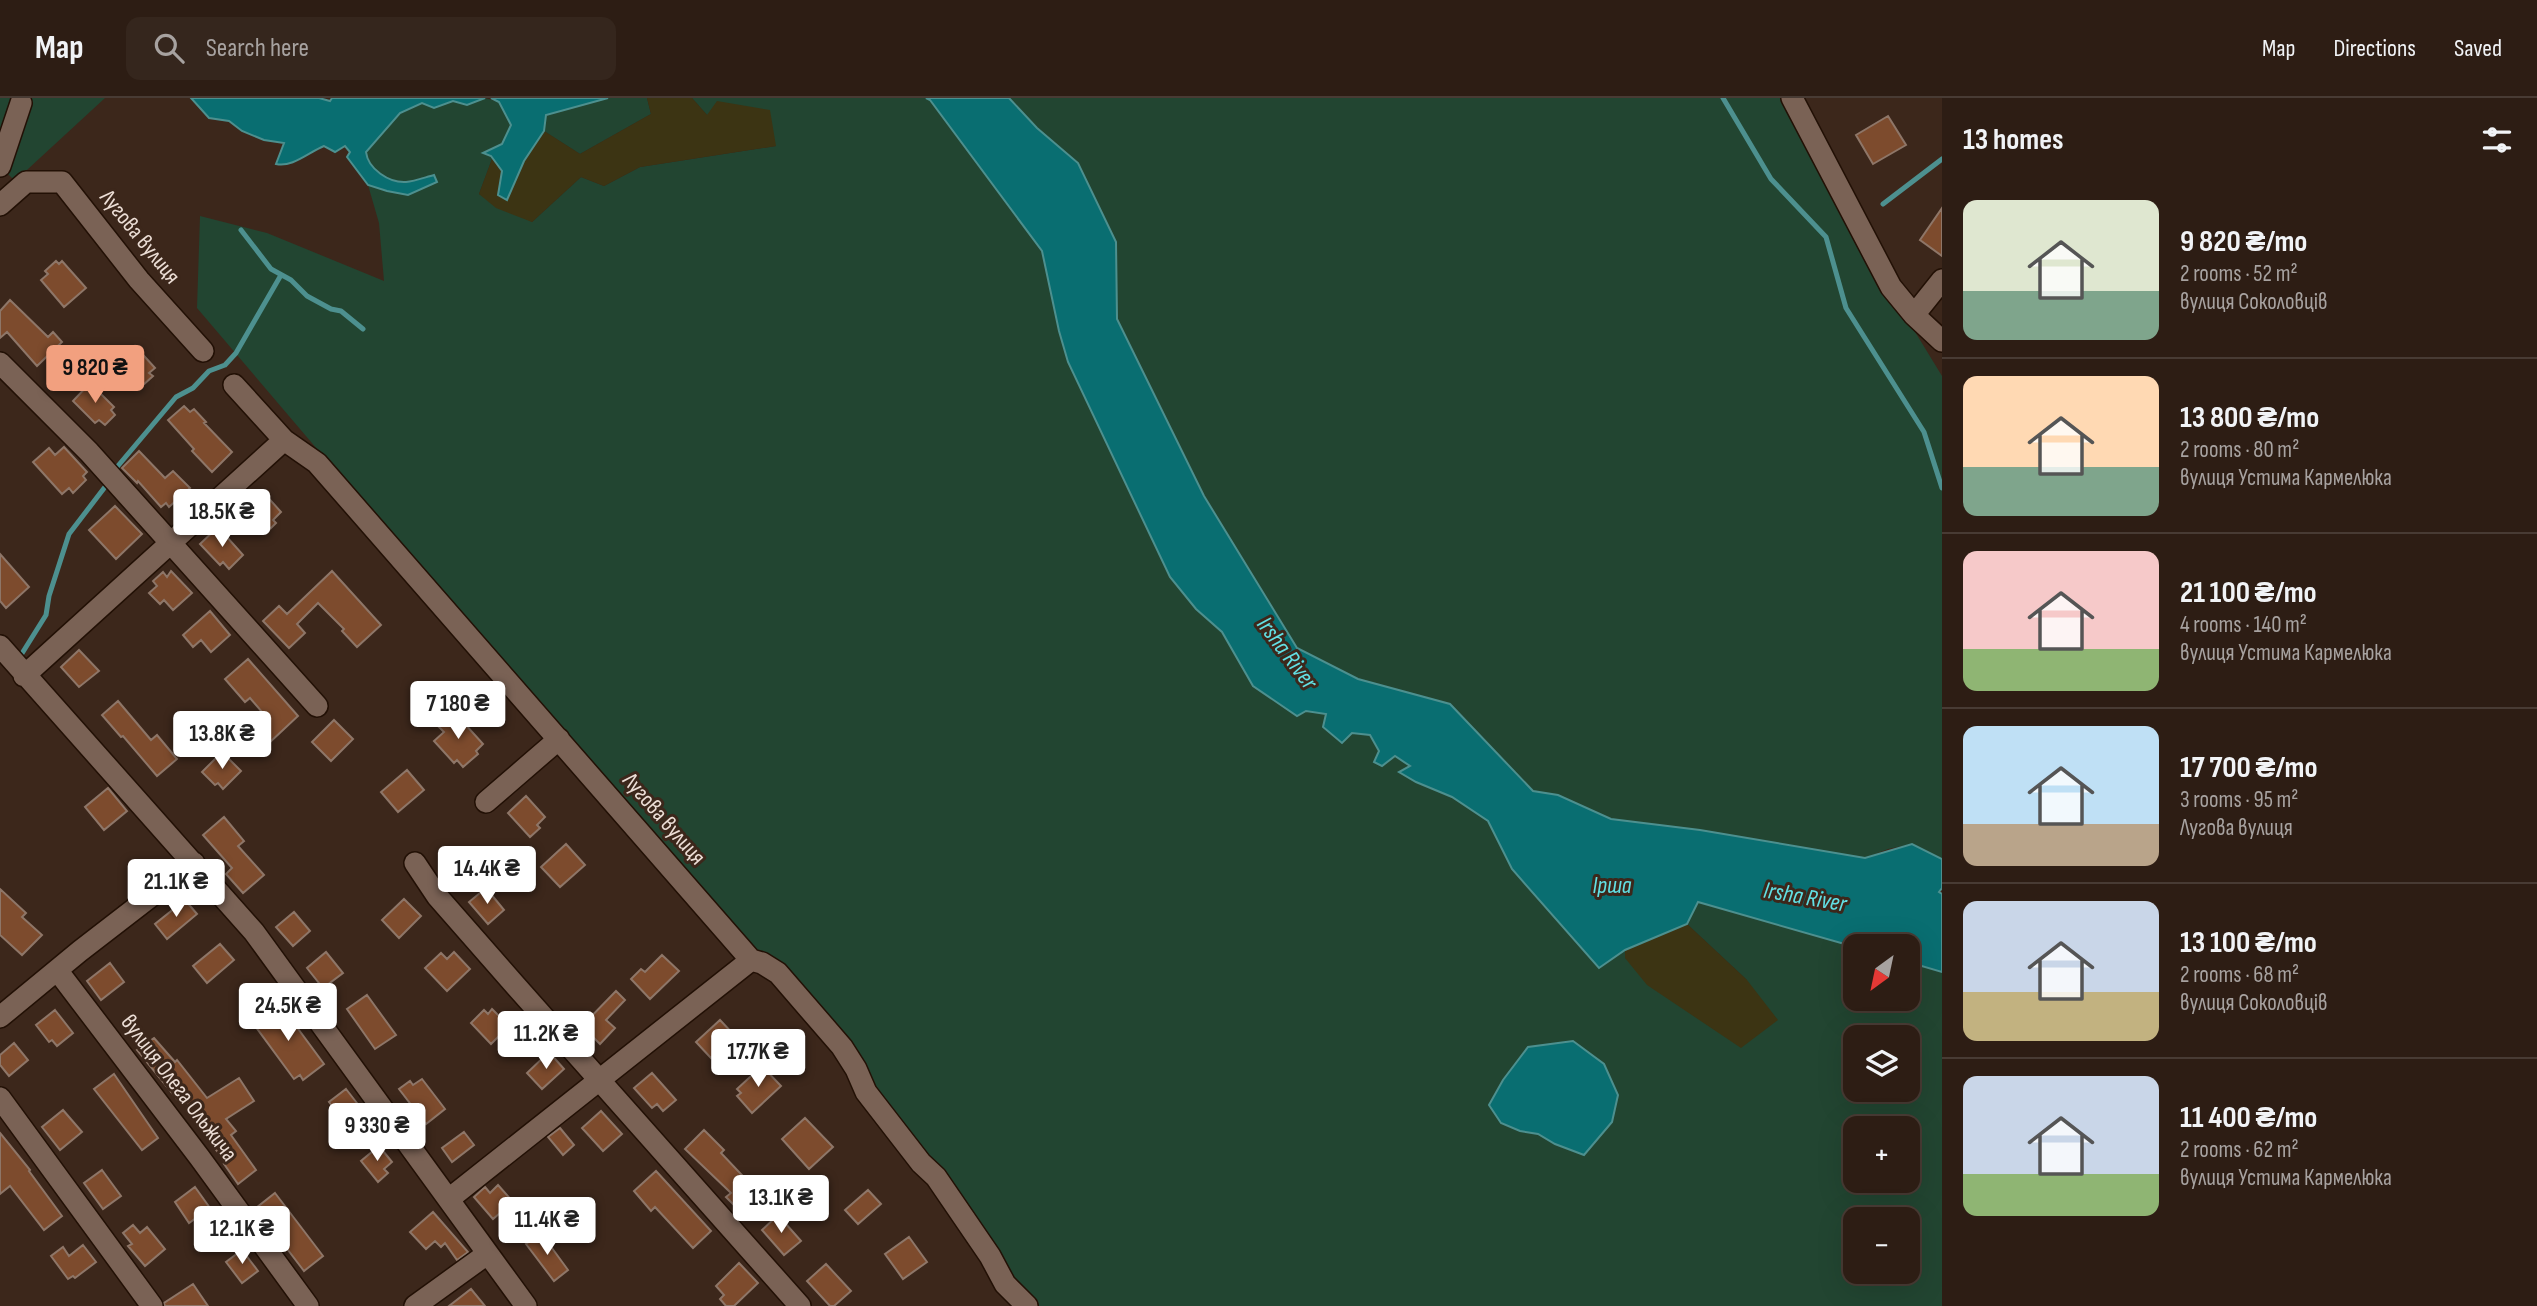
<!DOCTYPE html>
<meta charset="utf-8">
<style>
:root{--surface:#2d1d14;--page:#35261d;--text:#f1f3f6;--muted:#a7a2a0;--line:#483b34;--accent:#f2a07f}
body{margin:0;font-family:"Sofia Sans Condensed",sans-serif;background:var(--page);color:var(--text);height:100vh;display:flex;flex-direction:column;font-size:26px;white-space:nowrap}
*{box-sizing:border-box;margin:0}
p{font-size:23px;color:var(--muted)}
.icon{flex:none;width:38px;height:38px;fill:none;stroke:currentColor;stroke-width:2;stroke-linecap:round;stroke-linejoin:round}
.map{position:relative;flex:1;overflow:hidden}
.details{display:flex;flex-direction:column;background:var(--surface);width:595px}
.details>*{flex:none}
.needle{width:46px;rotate:213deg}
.tools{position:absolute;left:1843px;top:836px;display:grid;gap:14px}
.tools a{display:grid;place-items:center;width:77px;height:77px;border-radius:14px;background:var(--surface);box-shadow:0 7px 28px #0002,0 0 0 2px var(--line);font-size:35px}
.price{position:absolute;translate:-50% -60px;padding:0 16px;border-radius:7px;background:#fff;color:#222;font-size:23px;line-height:46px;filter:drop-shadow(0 2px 4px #0008)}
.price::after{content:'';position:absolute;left:50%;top:42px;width:21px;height:16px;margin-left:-10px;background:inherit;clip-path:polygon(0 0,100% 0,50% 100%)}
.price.active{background:var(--accent);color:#111}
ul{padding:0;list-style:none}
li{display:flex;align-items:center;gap:21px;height:175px;padding:0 21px}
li+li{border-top:2px solid var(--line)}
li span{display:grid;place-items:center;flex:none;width:196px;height:140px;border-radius:14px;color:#555}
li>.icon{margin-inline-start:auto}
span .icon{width:84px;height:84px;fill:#fffc;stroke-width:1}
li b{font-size:30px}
h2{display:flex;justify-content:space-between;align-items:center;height:84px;padding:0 21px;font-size:30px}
header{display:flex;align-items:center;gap:42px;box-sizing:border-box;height:98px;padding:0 35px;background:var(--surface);border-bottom:2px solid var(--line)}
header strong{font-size:33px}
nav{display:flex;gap:38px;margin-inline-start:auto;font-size:24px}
.search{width:490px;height:63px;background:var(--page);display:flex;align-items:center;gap:18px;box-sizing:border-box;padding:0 24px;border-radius:14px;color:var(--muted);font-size:26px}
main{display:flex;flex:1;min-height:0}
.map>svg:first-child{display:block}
.green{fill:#224531;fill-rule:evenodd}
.sand{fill:#3c3413}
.water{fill:#096e71;stroke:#4d908f;stroke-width:2}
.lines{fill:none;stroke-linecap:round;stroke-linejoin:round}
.stream{stroke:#4d908f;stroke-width:5}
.building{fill:#7d4b2d;stroke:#8e7668;stroke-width:2}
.minor-casing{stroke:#221005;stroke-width:24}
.minor{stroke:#7a6255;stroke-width:21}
.labels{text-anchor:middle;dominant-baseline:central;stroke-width:6;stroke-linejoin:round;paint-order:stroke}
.street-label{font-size:23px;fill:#ecded6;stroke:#3c271b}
.water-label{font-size:24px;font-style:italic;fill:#62e0e4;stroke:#3c271b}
</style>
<header>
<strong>Map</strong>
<div class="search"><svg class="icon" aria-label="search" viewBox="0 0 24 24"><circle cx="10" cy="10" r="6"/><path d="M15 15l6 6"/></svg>Search here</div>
<nav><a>Map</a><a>Directions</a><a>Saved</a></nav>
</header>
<main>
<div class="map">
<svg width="1942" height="1208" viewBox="0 0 1942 1208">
<rect width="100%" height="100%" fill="#3c271b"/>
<!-- green -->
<path class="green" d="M0,0H105L15,83L0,68Z
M485,0L499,4L511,27L502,46L484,56L492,58V61L479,96L532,124L581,79L604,88L640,69L776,48L707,17L692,0H926L930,2L1042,153L1059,233L1068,264L1170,479L1196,511L1222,534L1254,588L1305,613L1327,616L1323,629L1342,644L1352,635L1370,637L1379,653L1374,664L1394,658L1411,668L1400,673L1416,684L1452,699L1488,723L1512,771L1599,870L1625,852V860L1747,882L1687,826L1697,804L1855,849V901H1908V864L1942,874V1208H1034L903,1039L870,981L741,849L197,210L200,118L267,135L384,183L379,125L368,87L408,97L433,77C425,79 413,85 404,84C387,84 368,71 366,54L400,15L422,5L434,10L453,3L467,7ZM1855,940H1908V992H1855ZM1855,1031H1908V1083H1855ZM1855,1122H1908V1174H1855Z
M608,0H647L651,16L580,56L544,33L546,17Z
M1009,0H1786L1909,224L1942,278V761L1912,746L1888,751L1865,760L1700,732L1611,721L1558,697L1533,693L1450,606L1358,581L1297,550L1204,398L1117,221L1116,144L1100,115L1037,30Z"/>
<!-- sand -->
<path class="sand" d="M647,0H692L707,17L717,3L770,12L776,48L640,69L604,88L581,79L532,124L496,110L479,96L492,61L502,74L507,102L524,63L544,33L580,56L651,16Z
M1687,826L1747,882L1778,922L1741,950L1647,887L1625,860V852Z"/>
<!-- water -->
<path class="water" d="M191,0H319L330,3L332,0H485L467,7L453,3L434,10L422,5L400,15L366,54C368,71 389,85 406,84C415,83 426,79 434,77L437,84L408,97L387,93L368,87L347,59L350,54L345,48L335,54L324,48C309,54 292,70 276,66L284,45L264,42L242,33L229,23L209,20Z
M491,0H608L546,17L544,33L524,63L507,102L498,97L502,73L491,58L483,55L502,46L511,27L499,4Z
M926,0H1009L1037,30L1078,65L1116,144L1117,221L1204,398L1297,550L1358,581L1450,606L1533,693L1558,697L1611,721L1700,732L1865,760L1912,746L1942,761V790L1939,794L1942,796V874L1908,864V849H1855L1698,804L1687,826L1625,852L1599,870L1512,771L1488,723L1452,699L1416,684L1399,674L1410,668L1395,658L1382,668L1374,664L1379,653L1370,637L1352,635L1342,645L1323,629L1326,616L1306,613L1297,618L1253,588L1222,534L1196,511L1170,479L1068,264L1059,233L1042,153L930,2Z
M1573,943L1604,966L1618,997L1612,1024L1584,1057L1555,1046L1538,1036L1520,1033L1501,1025L1489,1007L1503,982L1528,949Z"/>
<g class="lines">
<!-- stream -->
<path class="stream" d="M1723,0L1771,81L1826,139L1846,210L1924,334L1942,390
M1883,106L1942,61
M241,132L271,171L291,182L307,198L331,211L341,213L363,231
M117,369L176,299L193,290L209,273L225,267L236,255L281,177
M21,557L46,517L49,498L69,436L108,385"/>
</g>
<!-- building -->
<path class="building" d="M1888,18L1906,47L1873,66L1856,37Z
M1942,110V158L1920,142Z
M56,163L59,166L62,163L86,190L64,209L41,182L48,176L45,173Z
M10,202L48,239L53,234L62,244L37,268L7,234L0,240V213Z
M135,248L155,270L149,275L153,278L143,287L139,283L135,286L113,263L126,251L129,254Z
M90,285L114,309L111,312L115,317L105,327L99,322L95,325L73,303Z
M184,308L190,314L194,311L206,324L204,325L232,354L212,374L192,353L194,351L168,322Z
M64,349L87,374L83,378L86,382L73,395L69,390L62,396L33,364L49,350L55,357Z
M139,353L165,380L173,373L190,390L169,409L166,405L161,409L138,383L137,385L122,370Z
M263,394L281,414L273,422L276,425L266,435L244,412Z
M115,408L142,436L116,461L89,432Z
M218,429L243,457L229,471L223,464L220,467L200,446Z
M0,456L29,489L6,510L0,503Z
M171,473L192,495L173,512L164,502L160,506L149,495L157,488L153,483L163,474L167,479Z
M332,473L381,527L357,549L342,533L344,531L318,505L297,526L305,535L289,550L263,523L279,508L287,516Z
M210,513L230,537L211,554L201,542L193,549L183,537Z
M79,552L99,573L79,589L61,569Z
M248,561L298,618L269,645L256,630L263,624L258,619L263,615L250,600L245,604L225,581Z
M118,603L151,642L157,637L177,661L157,678L123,638L121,639L102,617Z
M455,615L483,646L476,653L478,656L463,669L457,662L454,665L434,643L444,634L439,629Z
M334,622L353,641L331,663L312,644Z
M222,654L241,673L223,691L218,685L215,687L202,674Z
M407,672L424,692L398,714L381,694Z
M108,690L127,713L104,732L85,709Z
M526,698L545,719L537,727L540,730L530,739L508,715Z
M224,719L244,743L238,748L264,777L243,795L226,776L232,770L203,737Z
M566,746L585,767L560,789L541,769Z
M486,790L504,812L488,826L469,804Z
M0,791L26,815L22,819L42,837L22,857L0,837Z
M404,801L421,818L399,840L382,822Z
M185,802L197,816L167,841L155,826Z
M294,814L310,833L293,848L276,829Z
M220,846L234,862L207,885L193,868Z
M326,854L343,875L323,890L307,870Z
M454,854L470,871L447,893L425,870L441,855L447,861Z
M662,857L679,873L650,901L631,881L641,871L645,874Z
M110,865L124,884L101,902L87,883Z
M616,893L625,902L606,922L615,930L600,946L582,928Z
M367,897L396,937L375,951L347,911Z
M282,909L324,966L303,982L300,977L294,981L250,921L264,911L270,918Z
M492,911L509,928L491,946L471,925L484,912L488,916Z
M55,912L73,935L57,948L52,942L49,944L36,927Z
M720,922L735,938L711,960L696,944Z
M154,940L175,964L177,962L207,1000L239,980L254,1003L226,1021L236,1033L231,1037L256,1072L238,1086L224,1066L226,1065L197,1027L202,1024L185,1002L181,1006L137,952Z
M14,945L28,962L9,978L0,967V957Z
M549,954L564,971L542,991L527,975Z
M762,968L781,988L752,1015L737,998L741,995L737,991Z
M652,975L676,1002L663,1013L657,1006L652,1010L634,990Z
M114,976L158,1040L142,1052L94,991Z
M422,981L445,1011L426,1026L399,991L410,983L413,987Z
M346,991L360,1009L349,1018L353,1022L342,1031L331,1017L336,1013L329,1004Z
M63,1012L82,1034L60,1052L42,1029Z
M601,1013L622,1036L603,1053L582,1030Z
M805,1020L833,1049L809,1071L782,1041Z
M560,1030L574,1047L563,1057L548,1039Z
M704,1032L724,1052L721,1055L756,1092L737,1110L726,1099L731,1095L685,1051Z
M464,1034L474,1047L452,1064L442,1050Z
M0,1035L30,1072L29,1073L62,1118L44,1132L10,1088L0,1096Z
M379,1048L392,1064L384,1071L388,1075L378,1084L361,1063Z
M102,1072L121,1098L103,1111L84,1085Z
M656,1073L711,1133L693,1150L655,1109L651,1113L634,1093Z
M498,1087L513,1104L493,1121L474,1099L485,1089L490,1095Z
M195,1089L210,1110L189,1125L175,1104Z
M868,1092L881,1106L858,1126L845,1112Z
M275,1095L323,1158L304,1173L256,1110Z
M433,1114L468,1154L457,1162L445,1145L441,1149L435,1143L426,1151L410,1134Z
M778,1117L801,1143L784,1157L762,1132Z
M133,1127L140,1135L147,1129L165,1151L145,1168L128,1148L132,1146L123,1135Z
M541,1135L568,1172L554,1183L526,1146Z
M909,1139L927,1164L903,1181L885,1156Z
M83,1147L96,1164L75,1180L73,1178L68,1181L51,1158L63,1149L69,1158Z
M242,1152L258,1173L242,1185L226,1164Z
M739,1165L758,1185L734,1208H726L720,1201L724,1197L716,1188Z
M826,1166L851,1193L834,1208H830L807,1183Z
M193,1186L208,1208H165L164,1205Z
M471,1191L485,1208H449Z"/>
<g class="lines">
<defs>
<path id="minor" d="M1792,0L1891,189L1914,217L1942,243
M0,68L21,5
M0,107L26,84H62L139,182L203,253
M1914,217L1942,182
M0,265L89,354L317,608
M234,287L284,342L317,365L751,862L762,865L778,875L842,949L856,971L866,994L921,1065L936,1079L990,1158L1005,1186L1027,1208
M0,548L254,834L526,1208
M24,578L284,342
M486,704L559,641
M415,765L437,798L515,887L800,1208
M57,872L200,1060L308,1208
M0,919L80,853L194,765
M0,1000L152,1208
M449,1101L751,862
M415,1208L487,1156"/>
</defs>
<!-- minor casing -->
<use href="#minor" class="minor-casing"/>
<!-- minor -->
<use href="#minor" class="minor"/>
</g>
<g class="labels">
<!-- street labels -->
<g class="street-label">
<text transform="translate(140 139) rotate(51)">Лугова вулиця</text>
<text transform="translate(664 721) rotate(49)">Лугова вулиця</text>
<text transform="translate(179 990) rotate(53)">вулиця Олега Ольжича</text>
</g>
<!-- water labels -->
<g class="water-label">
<text transform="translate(1287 555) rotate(53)">Irsha River</text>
<text x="1612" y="787">Ірша</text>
<text transform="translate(1805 799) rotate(10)">Irsha River</text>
</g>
</g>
</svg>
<div class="tools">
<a><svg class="needle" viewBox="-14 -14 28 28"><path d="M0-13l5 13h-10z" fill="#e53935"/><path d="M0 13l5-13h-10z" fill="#a7a2a0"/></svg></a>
<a><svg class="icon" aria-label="layers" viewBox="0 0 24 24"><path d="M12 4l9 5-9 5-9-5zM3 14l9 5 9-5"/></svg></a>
<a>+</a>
<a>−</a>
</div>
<b class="price active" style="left:95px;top:307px">9 820 ₴</b>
<b class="price" style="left:222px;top:451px">18.5K ₴</b>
<b class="price" style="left:458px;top:643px">7 180 ₴</b>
<b class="price" style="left:222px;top:673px">13.8K ₴</b>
<b class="price" style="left:487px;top:808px">14.4K ₴</b>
<b class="price" style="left:176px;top:821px">21.1K ₴</b>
<b class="price" style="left:288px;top:945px">24.5K ₴</b>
<b class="price" style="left:546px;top:973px">11.2K ₴</b>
<b class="price" style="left:758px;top:991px">17.7K ₴</b>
<b class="price" style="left:377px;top:1065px">9 330 ₴</b>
<b class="price" style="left:781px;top:1137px">13.1K ₴</b>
<b class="price" style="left:547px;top:1159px">11.4K ₴</b>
<b class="price" style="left:242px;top:1168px">12.1K ₴</b>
</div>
<section class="details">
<h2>13 homes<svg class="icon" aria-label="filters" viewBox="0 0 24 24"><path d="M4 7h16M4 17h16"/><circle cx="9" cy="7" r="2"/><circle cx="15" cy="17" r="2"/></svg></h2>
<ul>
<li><span style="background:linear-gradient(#dfe7d0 65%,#7fa58c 0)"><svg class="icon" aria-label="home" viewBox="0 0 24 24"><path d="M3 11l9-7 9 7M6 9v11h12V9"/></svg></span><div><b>9 820 ₴/mo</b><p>2 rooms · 52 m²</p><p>вулиця Соколовців</p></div></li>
<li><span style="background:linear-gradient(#ffd9b3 65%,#7fa58c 0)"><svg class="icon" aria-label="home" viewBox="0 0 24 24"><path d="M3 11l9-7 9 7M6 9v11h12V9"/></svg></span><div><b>13 800 ₴/mo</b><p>2 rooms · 80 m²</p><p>вулиця Устима Кармелюка</p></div></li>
<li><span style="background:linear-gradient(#f6c9c9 70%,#8fb573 0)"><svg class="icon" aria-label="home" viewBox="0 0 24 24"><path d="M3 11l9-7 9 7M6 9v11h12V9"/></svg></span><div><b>21 100 ₴/mo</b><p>4 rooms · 140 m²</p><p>вулиця Устима Кармелюка</p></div></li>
<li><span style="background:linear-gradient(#bfe0f5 70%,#b9a48a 0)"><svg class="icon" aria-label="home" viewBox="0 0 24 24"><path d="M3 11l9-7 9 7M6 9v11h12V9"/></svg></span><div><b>17 700 ₴/mo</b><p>3 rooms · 95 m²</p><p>Лугова вулиця</p></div></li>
<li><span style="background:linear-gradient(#c9d6e8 65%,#c2b280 0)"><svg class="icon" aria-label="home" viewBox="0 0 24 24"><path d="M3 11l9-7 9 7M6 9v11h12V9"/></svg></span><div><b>13 100 ₴/mo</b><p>2 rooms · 68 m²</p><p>вулиця Соколовців</p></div></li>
<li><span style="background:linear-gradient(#c9d6e8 70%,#8fb573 0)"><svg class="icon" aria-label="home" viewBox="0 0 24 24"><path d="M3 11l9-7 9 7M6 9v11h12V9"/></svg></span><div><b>11 400 ₴/mo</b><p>2 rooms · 62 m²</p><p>вулиця Устима Кармелюка</p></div></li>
</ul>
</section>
</main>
